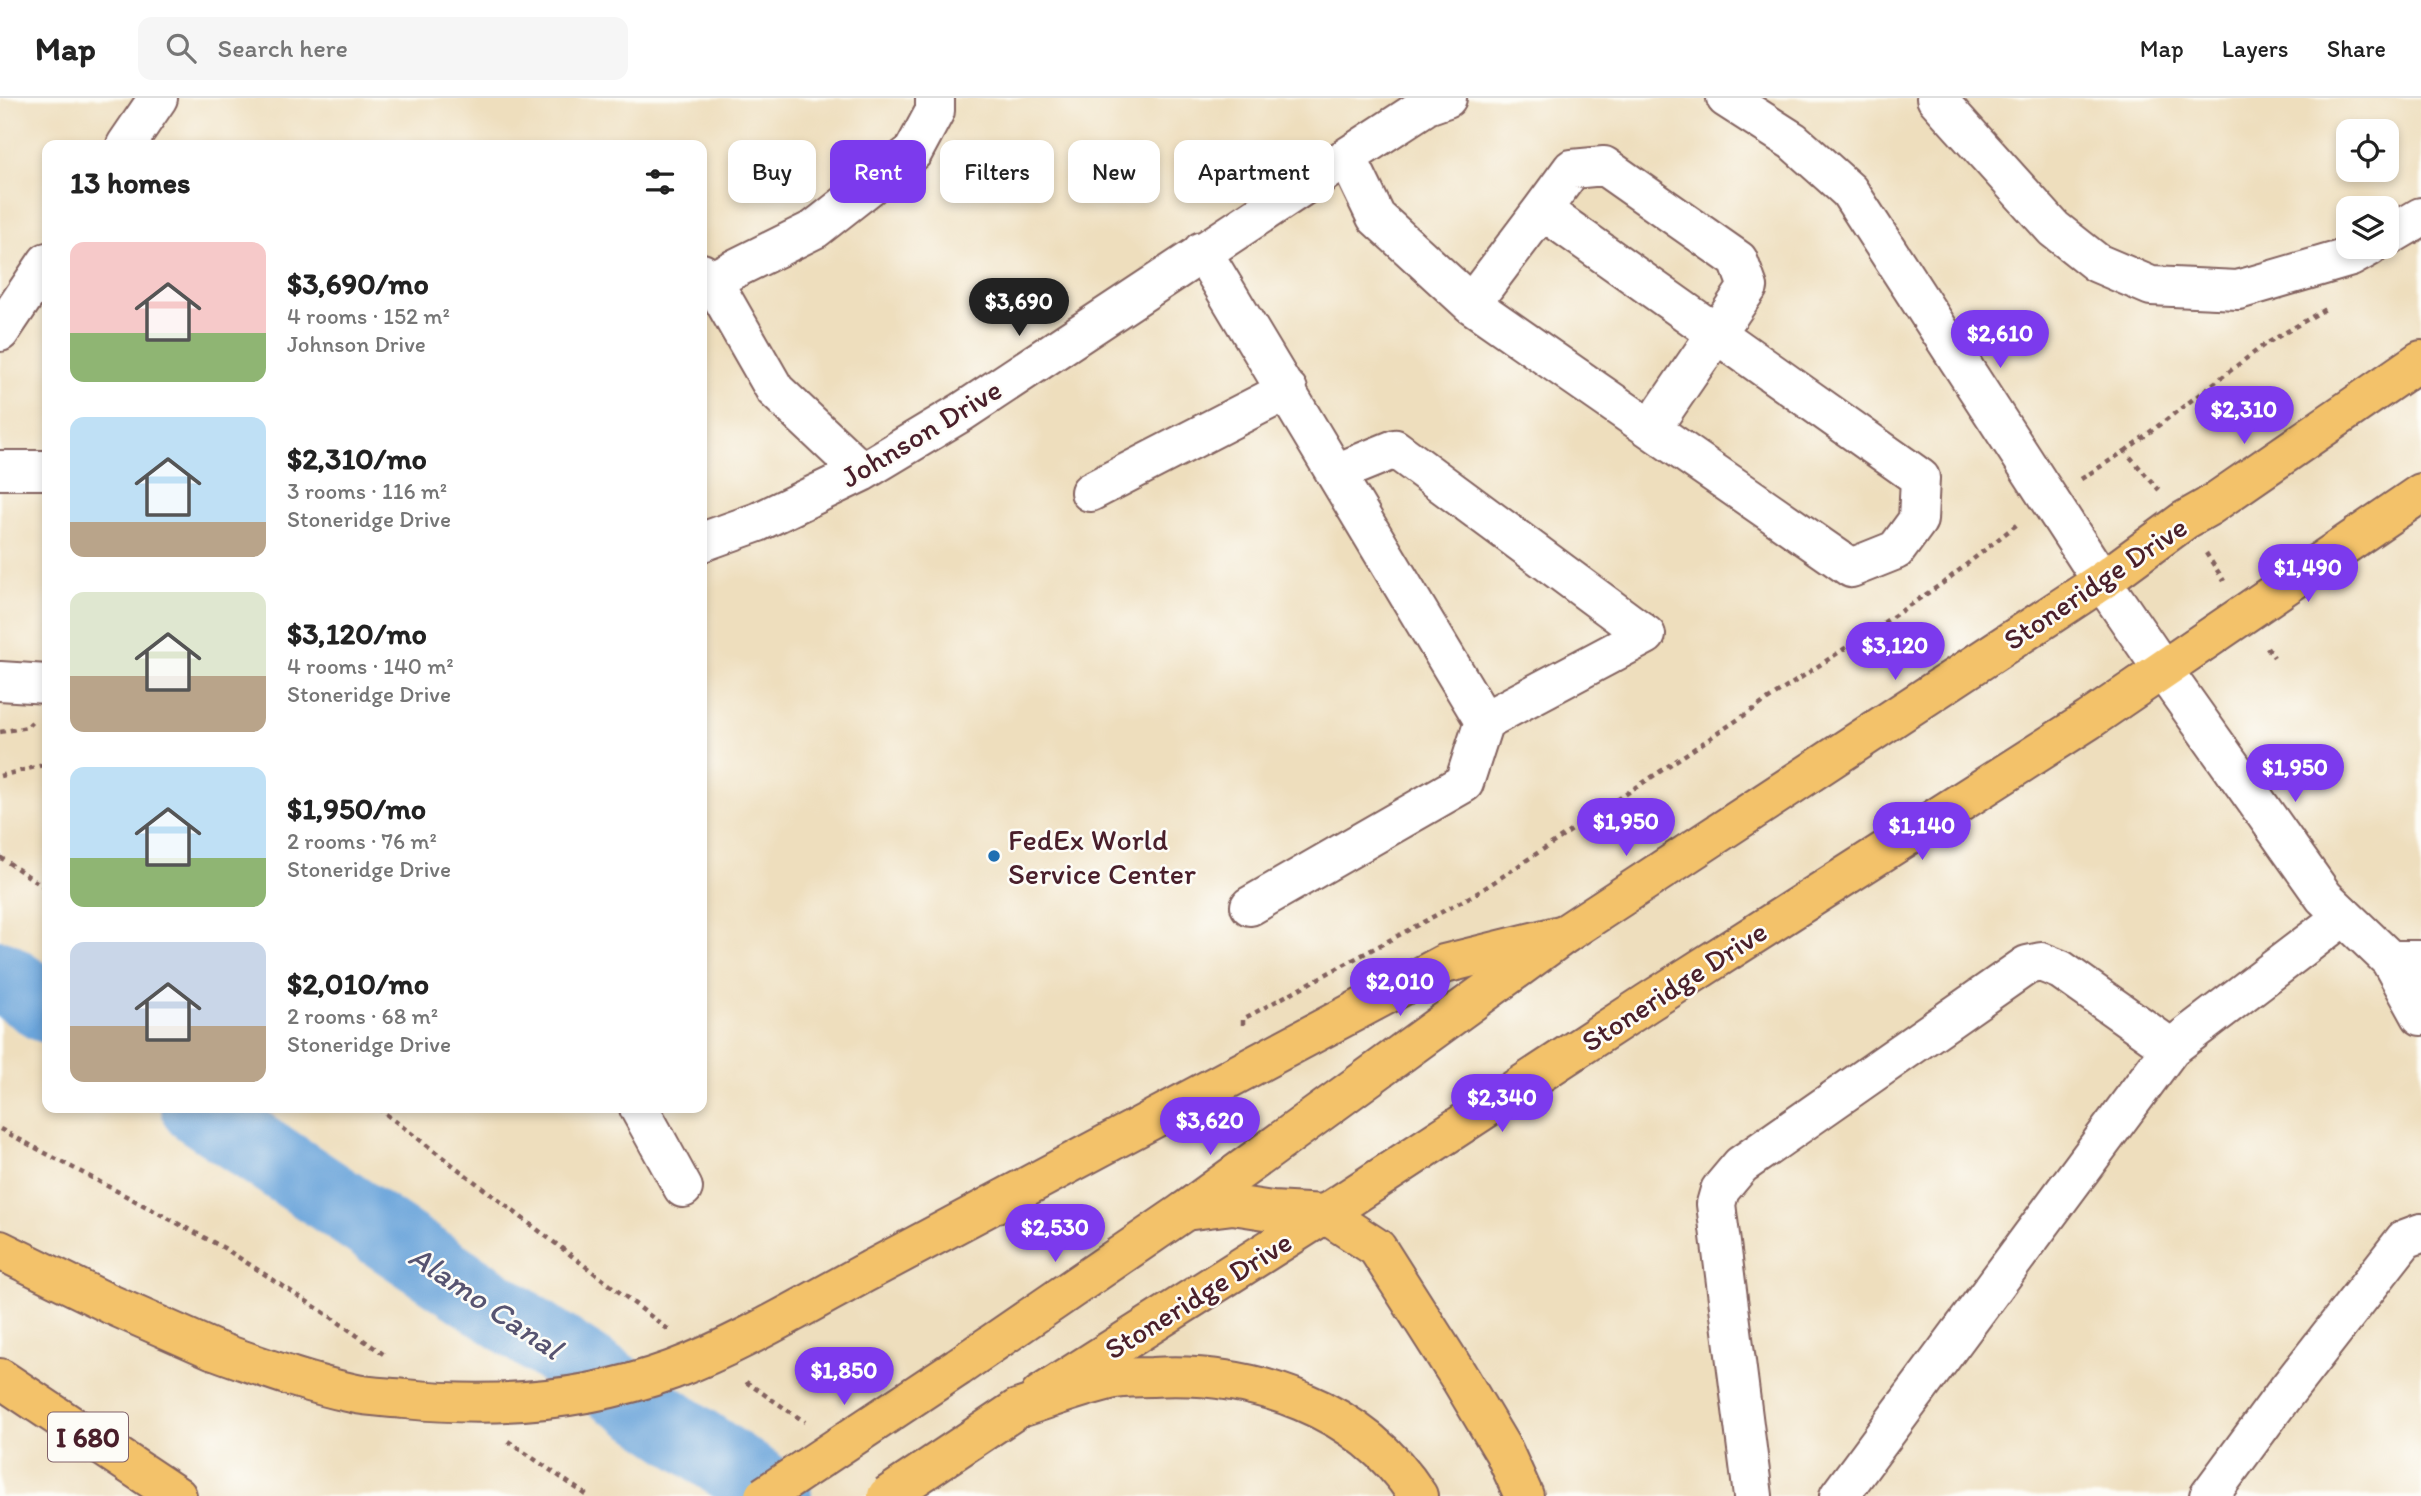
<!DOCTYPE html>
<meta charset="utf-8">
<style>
:root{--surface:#fff;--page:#f6f6f6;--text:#222;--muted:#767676;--line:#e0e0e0;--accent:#7c3aed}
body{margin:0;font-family:Itim,sans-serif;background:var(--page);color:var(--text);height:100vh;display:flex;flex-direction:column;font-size:26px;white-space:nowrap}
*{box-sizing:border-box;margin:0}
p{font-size:23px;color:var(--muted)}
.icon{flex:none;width:38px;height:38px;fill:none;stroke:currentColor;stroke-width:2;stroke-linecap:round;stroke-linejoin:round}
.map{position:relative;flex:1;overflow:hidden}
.panel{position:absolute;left:42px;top:42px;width:665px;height:973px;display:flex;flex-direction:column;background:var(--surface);border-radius:14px;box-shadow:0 4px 10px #0003}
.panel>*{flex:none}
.top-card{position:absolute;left:728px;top:42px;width:665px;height:63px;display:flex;gap:14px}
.controls{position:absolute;left:2336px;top:21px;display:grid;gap:14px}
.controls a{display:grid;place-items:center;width:63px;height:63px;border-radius:14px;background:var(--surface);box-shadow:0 4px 10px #0003;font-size:35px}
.price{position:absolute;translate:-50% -60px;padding:0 16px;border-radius:24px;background:var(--accent);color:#fff;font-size:23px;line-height:46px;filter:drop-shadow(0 2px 4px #0008)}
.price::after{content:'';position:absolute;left:50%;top:42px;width:21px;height:16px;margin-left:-10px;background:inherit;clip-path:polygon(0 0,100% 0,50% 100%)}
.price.active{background:#222;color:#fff}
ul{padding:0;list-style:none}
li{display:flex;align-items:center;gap:21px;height:175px;padding:0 28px}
li span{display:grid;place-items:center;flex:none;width:196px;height:140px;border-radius:14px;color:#555}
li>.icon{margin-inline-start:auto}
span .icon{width:84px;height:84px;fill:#fffc;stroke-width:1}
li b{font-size:30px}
h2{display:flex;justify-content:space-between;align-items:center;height:84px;padding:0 28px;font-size:30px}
.chip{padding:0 24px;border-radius:14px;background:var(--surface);box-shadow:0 4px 10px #0003;font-size:24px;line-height:63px}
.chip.active{background:var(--accent);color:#fff}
header{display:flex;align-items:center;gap:42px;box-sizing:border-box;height:98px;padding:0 35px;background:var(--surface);border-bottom:2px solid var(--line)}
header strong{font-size:33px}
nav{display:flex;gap:38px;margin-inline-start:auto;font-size:24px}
.search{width:490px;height:63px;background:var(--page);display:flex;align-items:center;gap:18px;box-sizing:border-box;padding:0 24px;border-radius:14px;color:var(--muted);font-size:26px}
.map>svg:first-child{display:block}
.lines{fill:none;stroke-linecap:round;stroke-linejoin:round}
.river{stroke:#6aa4da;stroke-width:72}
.minor-casing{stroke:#83625e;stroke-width:42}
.major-casing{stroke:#83625e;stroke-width:42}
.highway-casing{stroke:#83625e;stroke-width:42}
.path{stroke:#83625e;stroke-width:4.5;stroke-dasharray:5 5;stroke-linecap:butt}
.minor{stroke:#fff;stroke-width:38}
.major{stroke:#f3c26a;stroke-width:38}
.highway{stroke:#f3c26a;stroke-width:38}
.major-bridge-casing{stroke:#83625e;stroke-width:42;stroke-linecap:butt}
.highway-bridge-casing{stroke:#83625e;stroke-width:42;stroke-linecap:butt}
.major-bridge{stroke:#f3c26a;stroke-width:38}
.highway-bridge{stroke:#f3c26a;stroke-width:38}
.poi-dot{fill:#1f6fb2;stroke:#fdfcf7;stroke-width:2.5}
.labels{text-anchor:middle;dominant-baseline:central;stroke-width:5;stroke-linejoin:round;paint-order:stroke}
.shield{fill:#fdfcf7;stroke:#806168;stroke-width:2}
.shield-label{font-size:28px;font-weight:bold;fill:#4a1f2b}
.street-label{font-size:30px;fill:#4a1f2b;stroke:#fdfcf7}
.poi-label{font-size:30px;fill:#4a1f2b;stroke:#fdfcf7;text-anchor:start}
.water-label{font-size:32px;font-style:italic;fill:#575471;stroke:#fdfcf7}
</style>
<header>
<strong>Map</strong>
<div class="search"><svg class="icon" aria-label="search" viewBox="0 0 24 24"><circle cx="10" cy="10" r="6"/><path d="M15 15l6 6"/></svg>Search here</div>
<nav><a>Map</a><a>Layers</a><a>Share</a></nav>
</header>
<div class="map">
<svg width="2421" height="1398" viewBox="0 0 2421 1398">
<rect width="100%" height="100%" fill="#fdfcf7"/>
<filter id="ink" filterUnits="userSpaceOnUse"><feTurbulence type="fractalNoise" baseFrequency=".0143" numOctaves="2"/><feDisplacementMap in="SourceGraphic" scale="14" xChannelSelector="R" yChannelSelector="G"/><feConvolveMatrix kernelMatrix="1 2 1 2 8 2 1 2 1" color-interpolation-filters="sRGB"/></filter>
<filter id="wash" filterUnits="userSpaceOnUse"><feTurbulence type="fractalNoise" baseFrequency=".00686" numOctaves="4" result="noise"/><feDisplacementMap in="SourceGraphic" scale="28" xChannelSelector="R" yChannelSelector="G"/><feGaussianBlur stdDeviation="1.57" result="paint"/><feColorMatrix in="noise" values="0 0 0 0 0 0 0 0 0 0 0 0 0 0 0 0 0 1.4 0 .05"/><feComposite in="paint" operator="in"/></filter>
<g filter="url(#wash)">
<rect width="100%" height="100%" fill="#eedebd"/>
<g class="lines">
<!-- river -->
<path class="river" d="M0,878L47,909
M197,1010L776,1398"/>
</g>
</g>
<g filter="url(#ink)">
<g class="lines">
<defs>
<path id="minor" d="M1726,0L1793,43L1849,93L2102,483L2163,572L2324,799L2390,862H2421
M1936,0L2054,131L2097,165L2151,188L2238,192L2351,159L2369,149
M126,47L158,0
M1347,59L1376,119L1471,206L1851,470L1896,452L1918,422L1920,380L1542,112L1471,206
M1542,112L1572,71L1604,68L1738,162L1748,189L1651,331
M2387,139L2421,119
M1202,153L1484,623L1646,537L1395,351L1336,375
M702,175L712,182L775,292L862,374
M702,187L815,131L913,54L935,13V0
M0,234L47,164
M0,372H47
M1090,394L1288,292
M702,444L758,424L862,374L962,314L1347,59L1427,7L1447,0
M0,583L47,586
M1250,808L1464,685L1484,623
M2390,862L2421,918
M639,1010L683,1090
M1753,1398L1716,1106L1720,1092L1741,1067L2027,867L2041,864L2061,872L2171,950
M1839,1398L2171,950L2344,818
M2209,1398L2282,1299L2405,1141L2421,1135"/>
<path id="major" d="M958,1269L1185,1113L1565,836L2102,483L2185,422L2208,409L2421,262
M1040,1297L1325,1116L1647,905L2089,622L2421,395"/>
<path id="highway" d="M1185,1113L1233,1107L1272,1113L1325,1116L1377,1150L1461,1282L1504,1354L1524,1398
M0,1152L110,1206L214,1252
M872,1171L1444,866L1565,836
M0,1280L177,1398
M1017,1311C1049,1301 1082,1288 1115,1281C1127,1279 1140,1279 1152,1279C1253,1273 1362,1310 1418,1398"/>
</defs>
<!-- minor casing -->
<use href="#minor" class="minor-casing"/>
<!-- major casing -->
<use href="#major" class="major-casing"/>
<!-- highway casing -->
<use href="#highway" class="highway-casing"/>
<!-- path -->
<path class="path" d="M2125,353L2264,247L2327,210
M2081,381L2125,353L2159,392
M2206,455L2224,483
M2267,549L2274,559
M0,634L27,629L32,624
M0,678L47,666
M0,759L47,791
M1243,927V921L1479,794L1943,485L2020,424
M378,1010L669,1232
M0,1031L224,1150L331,1219L386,1258
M746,1284L805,1324
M508,1343L588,1398"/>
<!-- minor -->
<use href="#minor" class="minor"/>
<!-- major -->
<use href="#major" class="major"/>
<!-- highway -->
<use href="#highway" class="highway"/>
<defs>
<path id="major-bridge" d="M764,1398L958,1269
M887,1398L1017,1311"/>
<path id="highway-bridge" d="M214,1252C260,1268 305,1285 352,1295C369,1299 387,1299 405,1301C495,1310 587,1303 672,1272C739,1247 809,1205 872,1171"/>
</defs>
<!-- major-bridge casing -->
<use href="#major-bridge" class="major-bridge-casing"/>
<!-- highway-bridge casing -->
<use href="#highway-bridge" class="highway-bridge-casing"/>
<!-- major-bridge -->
<use href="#major-bridge" class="major-bridge"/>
<!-- highway-bridge -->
<use href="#highway-bridge" class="highway-bridge"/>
</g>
</g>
<!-- markers -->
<circle class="poi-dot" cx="994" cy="758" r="7"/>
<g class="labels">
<!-- shield labels -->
<rect class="shield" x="48" y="1314.5" width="80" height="49" rx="5"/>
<g class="shield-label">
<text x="88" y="1339">I 680</text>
</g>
<!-- street labels -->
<g class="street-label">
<text transform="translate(921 335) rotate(-31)">Johnson Drive</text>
<text transform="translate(2095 485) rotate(-34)">Stoneridge Drive</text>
<text transform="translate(1674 888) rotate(-33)">Stoneridge Drive</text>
<text transform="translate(1198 1197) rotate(-32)">Stoneridge Drive</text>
</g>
<!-- poi labels -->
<g class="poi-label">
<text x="1008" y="741">FedEx World<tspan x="1008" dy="34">Service Center</tspan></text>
</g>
<!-- water labels -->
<g class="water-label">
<text transform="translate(486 1204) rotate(34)">Alamo Canal</text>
</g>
</g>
</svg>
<div class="controls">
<a><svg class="icon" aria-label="locate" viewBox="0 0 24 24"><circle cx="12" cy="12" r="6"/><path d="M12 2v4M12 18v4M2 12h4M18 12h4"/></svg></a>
<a><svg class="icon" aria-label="layers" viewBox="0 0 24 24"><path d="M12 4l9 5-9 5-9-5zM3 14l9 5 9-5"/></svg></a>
</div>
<b class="price active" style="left:1019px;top:240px">$3,690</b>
<b class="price" style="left:2000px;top:272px">$2,610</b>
<b class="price" style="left:2244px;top:348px">$2,310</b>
<b class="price" style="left:2308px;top:506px">$1,490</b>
<b class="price" style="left:1895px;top:584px">$3,120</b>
<b class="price" style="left:2295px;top:706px">$1,950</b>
<b class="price" style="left:1626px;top:760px">$1,950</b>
<b class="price" style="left:1922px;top:764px">$1,140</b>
<b class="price" style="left:1400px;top:920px">$2,010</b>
<b class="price" style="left:1502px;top:1036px">$2,340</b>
<b class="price" style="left:1210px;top:1059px">$3,620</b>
<b class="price" style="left:1055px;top:1166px">$2,530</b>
<b class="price" style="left:844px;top:1309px">$1,850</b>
<div class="top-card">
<a class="chip">Buy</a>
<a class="chip active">Rent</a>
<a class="chip">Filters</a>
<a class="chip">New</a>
<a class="chip">Apartment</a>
</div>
<section class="panel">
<h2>13 homes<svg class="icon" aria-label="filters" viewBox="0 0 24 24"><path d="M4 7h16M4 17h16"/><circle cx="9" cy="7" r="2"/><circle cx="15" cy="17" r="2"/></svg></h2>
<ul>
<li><span style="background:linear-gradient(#f6c9c9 65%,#8fb573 0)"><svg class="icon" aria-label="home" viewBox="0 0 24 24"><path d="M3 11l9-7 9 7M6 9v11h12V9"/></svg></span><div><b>$3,690/mo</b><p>4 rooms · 152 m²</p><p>Johnson Drive</p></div></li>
<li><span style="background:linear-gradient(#bfe0f5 75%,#b9a48a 0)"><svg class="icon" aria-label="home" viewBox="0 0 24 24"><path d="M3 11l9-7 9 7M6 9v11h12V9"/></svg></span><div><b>$2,310/mo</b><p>3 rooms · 116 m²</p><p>Stoneridge Drive</p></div></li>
<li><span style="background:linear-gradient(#dfe7d0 60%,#b9a48a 0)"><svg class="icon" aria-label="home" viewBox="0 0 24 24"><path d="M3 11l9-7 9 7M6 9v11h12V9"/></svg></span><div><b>$3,120/mo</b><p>4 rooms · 140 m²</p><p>Stoneridge Drive</p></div></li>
<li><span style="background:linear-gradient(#bfe0f5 65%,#8fb573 0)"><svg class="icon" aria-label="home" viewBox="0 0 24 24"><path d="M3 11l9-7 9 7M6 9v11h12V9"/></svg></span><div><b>$1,950/mo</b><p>2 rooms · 76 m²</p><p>Stoneridge Drive</p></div></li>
<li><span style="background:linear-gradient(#c9d6e8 60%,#b9a48a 0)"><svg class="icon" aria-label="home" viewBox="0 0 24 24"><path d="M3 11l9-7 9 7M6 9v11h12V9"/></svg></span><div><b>$2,010/mo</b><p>2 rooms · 68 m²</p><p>Stoneridge Drive</p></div></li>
</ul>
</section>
</div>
